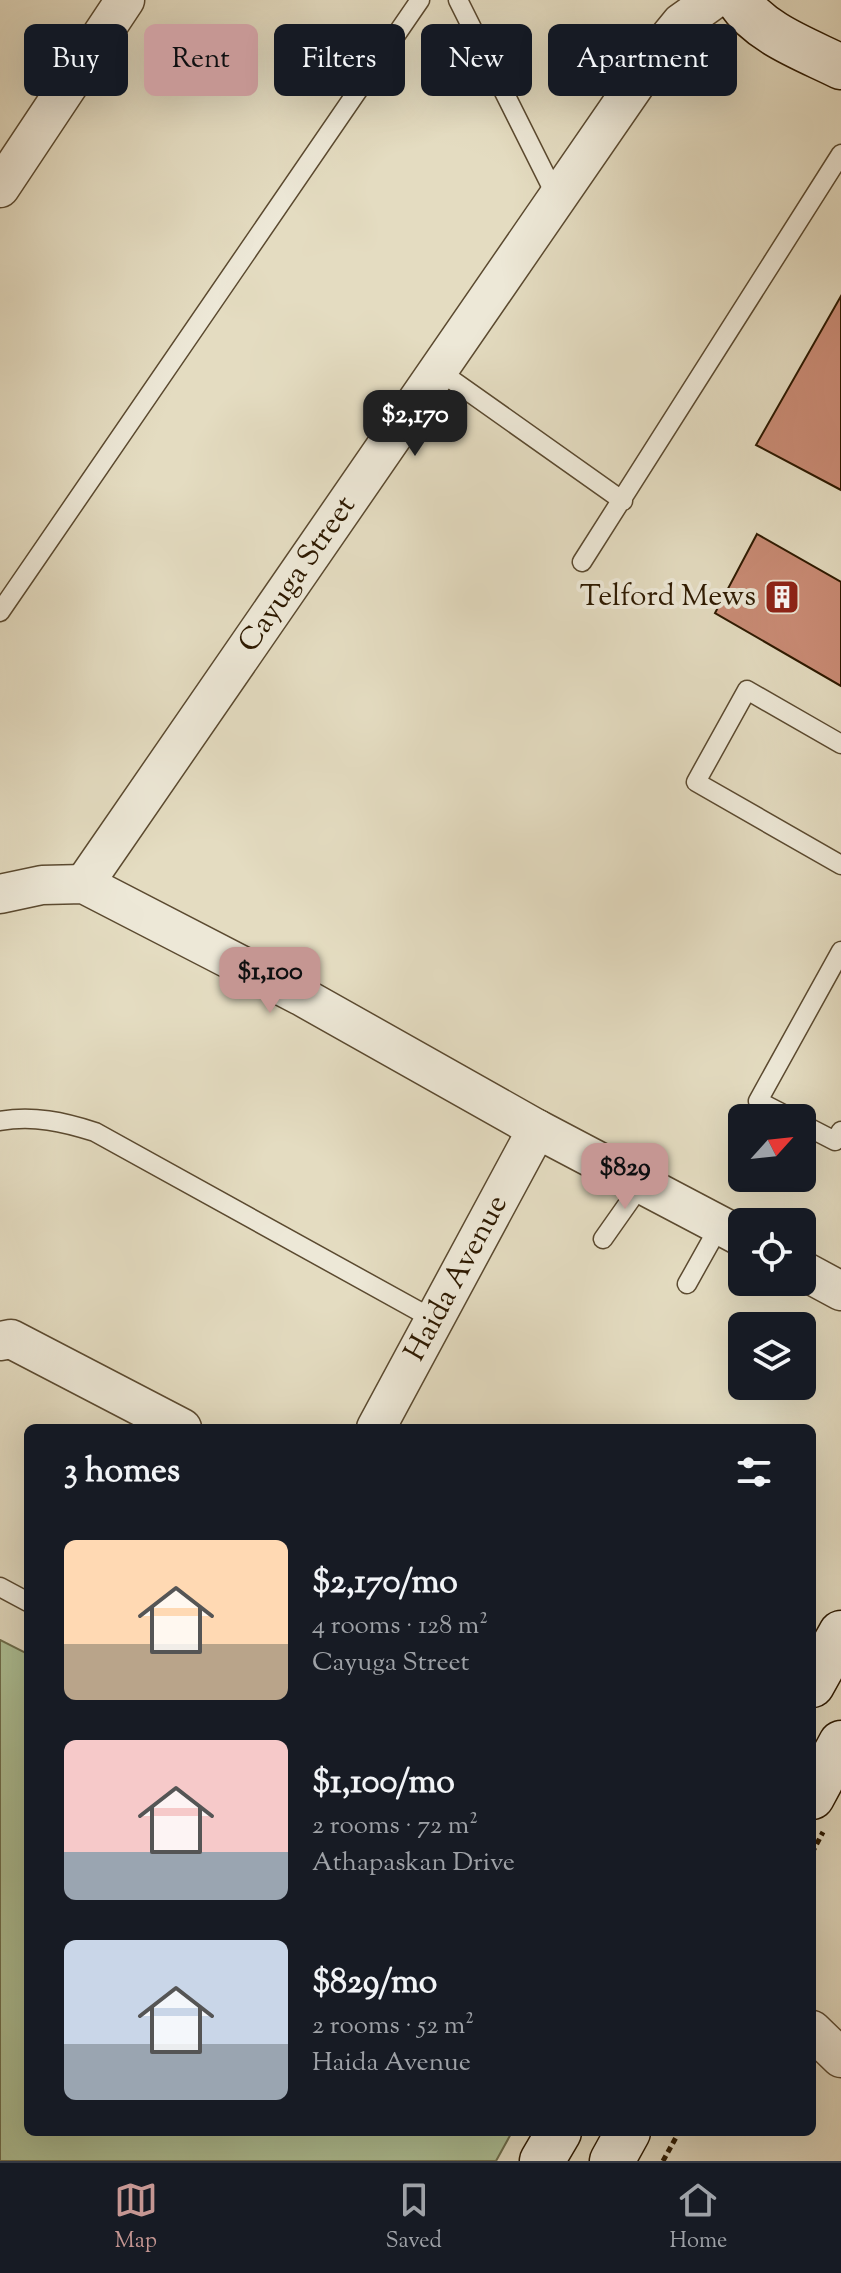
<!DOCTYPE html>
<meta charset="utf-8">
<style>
:root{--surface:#171b24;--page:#242831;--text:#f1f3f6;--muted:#9ea1a6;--line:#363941;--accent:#c59692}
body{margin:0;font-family:"Sorts Mill Goudy",serif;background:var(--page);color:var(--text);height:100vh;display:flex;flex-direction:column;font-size:30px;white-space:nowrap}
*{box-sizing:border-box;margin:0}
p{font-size:26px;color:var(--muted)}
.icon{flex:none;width:44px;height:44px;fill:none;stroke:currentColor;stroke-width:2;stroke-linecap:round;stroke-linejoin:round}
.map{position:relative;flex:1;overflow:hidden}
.sheet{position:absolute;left:24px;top:1424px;width:792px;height:712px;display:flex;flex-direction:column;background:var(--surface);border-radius:12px;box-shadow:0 8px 32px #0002}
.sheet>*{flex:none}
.hud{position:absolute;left:24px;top:24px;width:794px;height:72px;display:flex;gap:16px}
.needle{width:52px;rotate:63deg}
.tools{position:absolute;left:728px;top:1104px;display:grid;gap:16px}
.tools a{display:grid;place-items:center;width:88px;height:88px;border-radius:12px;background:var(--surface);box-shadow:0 8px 32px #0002;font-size:40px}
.price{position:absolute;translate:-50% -68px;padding:0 18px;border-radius:16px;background:var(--accent);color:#111;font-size:26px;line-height:52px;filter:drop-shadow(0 2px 4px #0008)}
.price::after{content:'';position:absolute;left:50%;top:48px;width:24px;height:18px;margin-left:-12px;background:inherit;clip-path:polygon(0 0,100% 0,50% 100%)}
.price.active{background:#222;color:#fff}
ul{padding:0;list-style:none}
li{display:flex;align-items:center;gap:24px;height:200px;padding:0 40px}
li span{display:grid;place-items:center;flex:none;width:224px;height:160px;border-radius:12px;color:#555}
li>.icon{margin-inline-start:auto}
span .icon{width:96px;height:96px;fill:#fffc;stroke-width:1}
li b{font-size:34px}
h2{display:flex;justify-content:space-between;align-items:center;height:96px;padding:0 40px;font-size:34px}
.chip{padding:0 28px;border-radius:12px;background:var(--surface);box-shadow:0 8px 32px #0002;font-size:28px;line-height:72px}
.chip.active{background:var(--accent);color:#111}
.tab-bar{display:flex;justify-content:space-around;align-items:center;height:112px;border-top:2px solid var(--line);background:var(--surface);font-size:22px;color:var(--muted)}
.tab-bar a{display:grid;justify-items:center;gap:4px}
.tab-bar .active{color:var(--accent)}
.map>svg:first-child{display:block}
.green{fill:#afc297;stroke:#6e6e4c;stroke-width:2}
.building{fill:#ca8c76;stroke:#2d1900;stroke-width:2}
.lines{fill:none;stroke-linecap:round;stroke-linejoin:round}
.lane-casing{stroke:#5b4a30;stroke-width:21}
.street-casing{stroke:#5b4a30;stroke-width:41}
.secondary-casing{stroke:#2d1900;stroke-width:47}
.path{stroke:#2d1900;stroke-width:5;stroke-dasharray:6 4;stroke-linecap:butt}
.lane{stroke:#ede8d7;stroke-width:18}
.street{stroke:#ede8d7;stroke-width:38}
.secondary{stroke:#ede8d7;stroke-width:44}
.labels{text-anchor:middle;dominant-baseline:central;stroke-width:8;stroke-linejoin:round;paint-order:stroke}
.street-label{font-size:30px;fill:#2d1900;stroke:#ede8d7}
.poi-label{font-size:30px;fill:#2d1900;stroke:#ede8d7;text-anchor:end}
</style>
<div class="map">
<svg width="841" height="2161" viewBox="0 0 841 2161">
<rect width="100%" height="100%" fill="#e4dcc1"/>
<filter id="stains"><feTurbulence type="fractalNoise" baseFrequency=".0025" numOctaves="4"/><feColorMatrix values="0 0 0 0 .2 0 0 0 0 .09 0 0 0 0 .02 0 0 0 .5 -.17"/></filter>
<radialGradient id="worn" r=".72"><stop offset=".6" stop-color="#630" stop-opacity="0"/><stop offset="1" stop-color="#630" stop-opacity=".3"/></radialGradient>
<!-- green -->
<path class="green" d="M0,1640L28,1654V2132H512L496,2161H0Z"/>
<!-- building -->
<path class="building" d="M841,296V490L756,445Z
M757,534L841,582V686L715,613Z"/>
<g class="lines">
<defs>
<path id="lane" d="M458,0L557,198
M438,370L623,501
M582,562L841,154
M0,612L420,0
M841,744L747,690L696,782L841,865
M791,1118L758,1101L841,951
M0,1121C33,1115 64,1122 95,1132L433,1319
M802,1124L835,1141L841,1131
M603,1239L641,1185
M687,1284L720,1225
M0,1587L28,1602"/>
<g id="street">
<path d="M0,188L125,0"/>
<path id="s1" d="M84,884L659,50L681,23L713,0"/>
<path d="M0,894L42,885L84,884L301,996L537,1129L742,1237"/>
<path d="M802,1270L841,1291"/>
<path d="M0,1341L11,1339L182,1428"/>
<path id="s2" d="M376,1428L537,1129"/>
<path d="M812,2030L841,2058"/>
</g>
<path id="secondary" d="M738,0C761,34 805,49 841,67
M812,1685L841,1633
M812,1797L841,1743
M542,2161L559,2132
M612,2161L628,2132"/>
</defs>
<!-- lane casing -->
<use href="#lane" class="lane-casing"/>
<!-- street casing -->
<use href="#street" class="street-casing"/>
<!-- secondary casing -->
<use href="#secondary" class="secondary-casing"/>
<!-- path -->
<path class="path" d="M812,1853L823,1832
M663,2161L679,2132"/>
<!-- lane -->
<use href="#lane" class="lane"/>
<!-- street -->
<use href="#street" class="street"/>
<!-- secondary -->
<use href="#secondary" class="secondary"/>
</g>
<!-- icons -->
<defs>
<symbol id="building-square" viewBox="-11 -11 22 22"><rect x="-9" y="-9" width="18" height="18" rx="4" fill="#8f2418" stroke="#ede8d7"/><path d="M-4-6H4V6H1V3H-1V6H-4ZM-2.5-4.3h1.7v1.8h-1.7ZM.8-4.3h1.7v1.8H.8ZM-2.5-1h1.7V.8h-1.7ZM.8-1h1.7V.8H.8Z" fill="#fff"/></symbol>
</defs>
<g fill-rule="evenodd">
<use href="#building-square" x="762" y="577" width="40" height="40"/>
</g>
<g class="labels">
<!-- street labels -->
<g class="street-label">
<text stroke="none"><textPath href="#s1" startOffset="376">Cayuga Street</textPath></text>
<text stroke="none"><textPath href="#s2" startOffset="170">Haida Avenue</textPath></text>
</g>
<!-- poi labels -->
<g class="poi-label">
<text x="756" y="597">Telford Mews</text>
</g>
</g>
<rect width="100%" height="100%" filter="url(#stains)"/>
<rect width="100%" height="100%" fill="url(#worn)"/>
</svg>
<div class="tools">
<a><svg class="needle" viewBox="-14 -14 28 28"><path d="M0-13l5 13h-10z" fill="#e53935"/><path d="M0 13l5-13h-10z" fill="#9ea1a6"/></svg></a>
<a><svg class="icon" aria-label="locate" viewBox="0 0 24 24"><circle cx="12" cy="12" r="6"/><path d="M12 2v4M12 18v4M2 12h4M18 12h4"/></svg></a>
<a><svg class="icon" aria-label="layers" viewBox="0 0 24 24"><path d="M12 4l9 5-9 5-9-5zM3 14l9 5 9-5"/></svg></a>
</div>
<b class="price active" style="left:415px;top:458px">$2,170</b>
<b class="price" style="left:270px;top:1015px">$1,100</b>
<b class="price" style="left:625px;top:1211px">$829</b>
<div class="hud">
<a class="chip">Buy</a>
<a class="chip active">Rent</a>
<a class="chip">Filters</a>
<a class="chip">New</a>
<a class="chip">Apartment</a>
</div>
<section class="sheet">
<h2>3 homes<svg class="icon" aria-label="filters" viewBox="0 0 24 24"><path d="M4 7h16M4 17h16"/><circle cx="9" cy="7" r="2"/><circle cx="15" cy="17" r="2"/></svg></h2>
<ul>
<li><span style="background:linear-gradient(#ffd9b3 65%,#b9a48a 0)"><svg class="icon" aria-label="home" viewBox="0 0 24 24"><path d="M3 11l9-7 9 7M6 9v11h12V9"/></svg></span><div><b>$2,170/mo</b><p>4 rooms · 128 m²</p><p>Cayuga Street</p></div></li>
<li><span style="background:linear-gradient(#f6c9c9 70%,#9aa5b1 0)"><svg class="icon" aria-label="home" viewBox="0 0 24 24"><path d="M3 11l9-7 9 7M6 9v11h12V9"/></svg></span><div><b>$1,100/mo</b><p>2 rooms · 72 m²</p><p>Athapaskan Drive</p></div></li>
<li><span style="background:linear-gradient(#c9d6e8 65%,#9aa5b1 0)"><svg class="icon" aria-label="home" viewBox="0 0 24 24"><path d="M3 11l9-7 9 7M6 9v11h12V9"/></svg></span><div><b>$829/mo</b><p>2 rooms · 52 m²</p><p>Haida Avenue</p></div></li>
</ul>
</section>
</div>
<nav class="tab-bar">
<a class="active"><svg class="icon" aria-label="map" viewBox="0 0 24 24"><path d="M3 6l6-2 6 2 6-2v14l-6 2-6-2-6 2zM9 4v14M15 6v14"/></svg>Map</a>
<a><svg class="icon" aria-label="saved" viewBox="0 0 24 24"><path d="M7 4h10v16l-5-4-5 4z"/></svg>Saved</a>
<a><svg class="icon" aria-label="home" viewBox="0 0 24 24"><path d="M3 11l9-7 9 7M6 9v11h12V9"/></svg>Home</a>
</nav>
